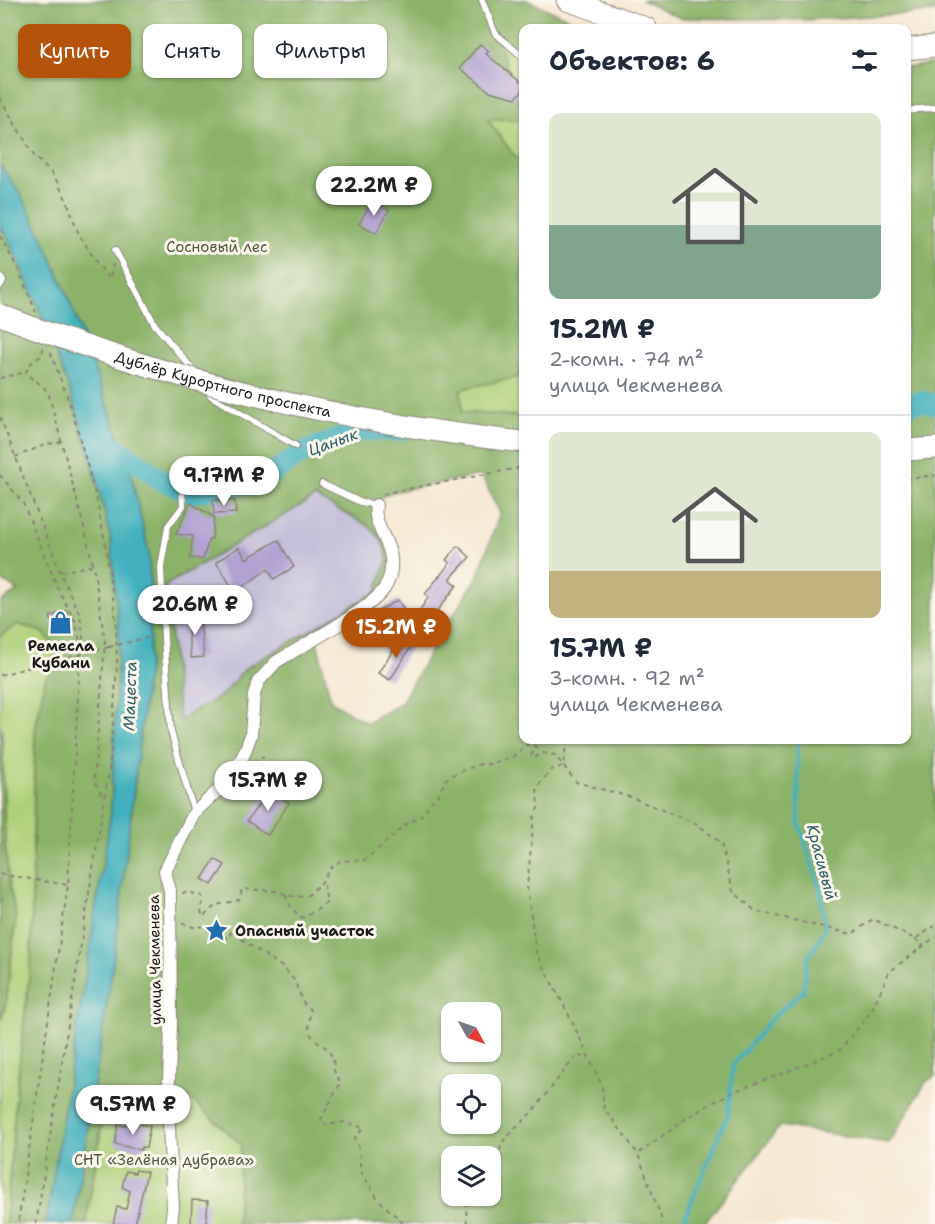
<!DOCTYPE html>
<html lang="ru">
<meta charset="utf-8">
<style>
:root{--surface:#fff;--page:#f2f2f3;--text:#1f2937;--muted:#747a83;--line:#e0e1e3;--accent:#b45309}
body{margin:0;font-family:"Shantell Sans",sans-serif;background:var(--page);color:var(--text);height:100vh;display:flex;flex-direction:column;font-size:22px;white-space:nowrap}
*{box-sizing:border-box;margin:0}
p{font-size:20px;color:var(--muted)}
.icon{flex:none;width:33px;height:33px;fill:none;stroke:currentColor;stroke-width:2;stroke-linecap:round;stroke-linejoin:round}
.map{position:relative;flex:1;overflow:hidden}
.details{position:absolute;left:519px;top:24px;width:392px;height:720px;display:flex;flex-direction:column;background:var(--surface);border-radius:12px;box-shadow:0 2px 4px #0004}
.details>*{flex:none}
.banner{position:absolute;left:18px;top:24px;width:411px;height:54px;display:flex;gap:12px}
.needle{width:39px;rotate:130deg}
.buttons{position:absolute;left:441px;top:1002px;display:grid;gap:12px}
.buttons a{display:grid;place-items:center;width:60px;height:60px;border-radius:12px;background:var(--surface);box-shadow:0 2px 4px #0004;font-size:30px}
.price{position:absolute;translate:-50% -51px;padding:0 14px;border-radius:21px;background:#fff;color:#222;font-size:20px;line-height:39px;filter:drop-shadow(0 2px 3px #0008)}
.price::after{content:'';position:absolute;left:50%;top:36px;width:18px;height:14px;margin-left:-9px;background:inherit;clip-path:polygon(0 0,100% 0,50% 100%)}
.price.on{background:var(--accent);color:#fff}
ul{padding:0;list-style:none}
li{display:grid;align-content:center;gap:12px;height:318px;padding:0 30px}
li+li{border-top:2px solid var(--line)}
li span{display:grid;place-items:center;height:186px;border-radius:12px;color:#555}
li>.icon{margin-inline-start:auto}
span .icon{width:108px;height:108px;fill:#fffc;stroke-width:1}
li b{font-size:26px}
h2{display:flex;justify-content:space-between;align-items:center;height:72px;padding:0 30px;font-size:26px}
.chip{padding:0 21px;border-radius:12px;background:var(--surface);box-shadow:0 2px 4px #0004;font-size:21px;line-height:54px}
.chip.on{background:var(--accent);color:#fff}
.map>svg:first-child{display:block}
.industrial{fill:#c5c0da}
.green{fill:#add078;stroke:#64764a;stroke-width:1.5}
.forest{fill:#8ab268;stroke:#536742;stroke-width:1.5;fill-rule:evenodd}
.water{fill:#42b0be;stroke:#2f666d;stroke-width:1.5}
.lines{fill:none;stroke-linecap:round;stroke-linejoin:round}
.stream{stroke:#42b0be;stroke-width:4}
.river{stroke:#42b0be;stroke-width:21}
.building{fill:#b2a2d4}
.service-casing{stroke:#898276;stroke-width:8}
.minor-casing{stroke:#898276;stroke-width:14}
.trunk-casing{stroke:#898276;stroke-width:23}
.path{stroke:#898276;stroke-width:2;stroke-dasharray:4.5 4.5;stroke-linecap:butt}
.service{stroke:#fff;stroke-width:6}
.minor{stroke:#fff;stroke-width:12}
.trunk{stroke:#fff;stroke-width:21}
.trunk-bridge-casing{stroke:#898276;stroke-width:23;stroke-linecap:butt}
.path-bridge{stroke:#898276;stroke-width:2;stroke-dasharray:4.5 4.5;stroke-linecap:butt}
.trunk-bridge{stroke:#fff;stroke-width:21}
.labels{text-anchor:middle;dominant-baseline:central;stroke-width:6;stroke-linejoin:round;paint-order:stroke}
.park-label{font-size:15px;fill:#4f5b3c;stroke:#fbf7ec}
.street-label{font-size:15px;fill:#1c1c1c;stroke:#fbf7ec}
.poi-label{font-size:15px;font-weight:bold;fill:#1c1c1c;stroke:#fbf7ec}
.water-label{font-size:16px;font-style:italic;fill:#2d5f65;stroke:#fbf7ec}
</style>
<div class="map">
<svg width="935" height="1224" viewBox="0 0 935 1224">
<rect width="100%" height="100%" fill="#fbf7ec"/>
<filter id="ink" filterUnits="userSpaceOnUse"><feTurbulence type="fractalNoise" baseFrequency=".0167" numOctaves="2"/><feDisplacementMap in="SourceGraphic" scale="12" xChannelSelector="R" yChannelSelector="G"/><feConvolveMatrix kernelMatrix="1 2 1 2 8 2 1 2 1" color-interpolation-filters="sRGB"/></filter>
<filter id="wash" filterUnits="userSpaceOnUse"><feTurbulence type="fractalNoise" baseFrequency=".008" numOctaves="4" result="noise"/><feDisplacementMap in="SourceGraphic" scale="24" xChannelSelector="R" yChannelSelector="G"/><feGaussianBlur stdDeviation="1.35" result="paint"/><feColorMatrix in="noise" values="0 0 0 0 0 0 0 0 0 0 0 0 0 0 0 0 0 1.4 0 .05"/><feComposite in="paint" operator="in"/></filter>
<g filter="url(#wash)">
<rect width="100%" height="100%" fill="#f6e7d0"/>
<!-- industrial -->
<path class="industrial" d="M315,497L369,526L381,539L388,559L376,592L246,668L222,695L179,721L166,585Z"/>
<!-- green -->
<path class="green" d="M481,0L523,58V112Z
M487,118L523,120V158L516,159Z
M523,366V417L462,412L461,389L518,377Z
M17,624L43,632L51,642L55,656L54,668L45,679L35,732L31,961L16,1093L6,1219V1224H0V1023L6,1003L16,917L9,886L5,843L2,732L0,724V636Z
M106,1097H189L241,1144L237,1224H86Z"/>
<!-- forest -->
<path class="forest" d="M0,0H526L591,28H524L523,58L493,30L523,112V120L487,119L516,158H523V366L518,377L461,389L462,412L523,417L524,740H906V68L935,63V1076L926,1082L889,1143L780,1126L704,1224H237L241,1144L189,1097H106L86,1224H73L116,943L149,659L151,608L149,554L129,465L69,299L44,240L20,193L0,165ZM481,475L500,513L477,578L430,652L401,703L366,723L331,701L316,637C349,617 400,597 390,549C387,537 379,523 375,510L380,498L392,492ZM315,497L369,526L381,539L388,559L376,592L246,668L222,695L179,720L166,585ZM283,769L302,774L300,790L286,786L279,777ZM452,1012H490V1052H452ZM452,1084H490V1124H452ZM452,1156H490V1196H452Z
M641,0H935V12L805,20L681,18Z
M0,227L6,234L37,303L70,391L93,465L111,539L119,636L111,812L46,1224H6L16,1093L31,961L35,732L45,679L54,668L55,656L51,642L43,632L18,624L0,636V602L18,591L0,579Z
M0,724L2,732L5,843L9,886L16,917L6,1003L0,1022Z"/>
<!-- water -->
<path class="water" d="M0,165L20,193L44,240L69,299L129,465L149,554L151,608L149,659L116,943L73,1224H46L111,812L119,636L111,539L93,465L70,391L37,303L6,234L0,227Z"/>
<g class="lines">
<!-- stream -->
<path class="stream" d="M682,1224L728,1114L733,1065L773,1017L803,991L807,960L825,929L821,892L799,823L797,740"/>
<!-- river -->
<path class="river" d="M906,406L921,401L935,404
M101,438L139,463L161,480L192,493L247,484L271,474L304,452L360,430L400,431"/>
</g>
<g id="blocks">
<!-- building -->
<path class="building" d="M480,44L489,51L486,54L524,85V89L516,98L489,91L460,68Z
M372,201L389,210L376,233L359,224Z
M213,500L235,501L236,513L214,514Z
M190,503L214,517L212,539H209L203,559L190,558L193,536L176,534Z
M278,540L294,567L274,579L268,569L235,592L216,562L239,547L246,559Z
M458,546L470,557L450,579L457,585L434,615L438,618L427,630L414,618L429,597L425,594L450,563L446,560Z
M398,600L409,617L387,630L376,612Z
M66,610L74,629L57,635L50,617Z
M199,613L204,657L191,658L186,614Z
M402,637L413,644L390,680L378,673Z
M270,789L289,803L268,835L247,821Z
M215,859L225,865L212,885L202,879Z
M128,1122L150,1126L146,1148L142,1147L141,1150L115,1144L118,1124L124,1126Z
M136,1170L147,1172L135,1224H113L117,1207L126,1209L130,1191L122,1187L126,1171L135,1173Z
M192,1200L208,1201L206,1224H191Z"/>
</g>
</g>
<g filter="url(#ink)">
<use href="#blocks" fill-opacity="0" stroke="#898276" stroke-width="1.5"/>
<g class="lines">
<defs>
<path id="service" d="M482,0L495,33L524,58
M906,112L917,109L935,108
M115,250L155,325L196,373
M0,276L3,281L0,286
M206,389L211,396L296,446
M181,467L183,506L168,526L161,567L164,639L171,732L194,812
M322,484L360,502L376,505"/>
<path id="minor" d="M171,1224L173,1208L168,1105L171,1025L170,891L165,871L194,813L229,780L244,754L251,735L254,695L258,682L276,662C300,647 370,610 384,589C390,580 392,569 391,558C389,540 372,523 376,505"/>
<path id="trunk" d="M567,0L646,28
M906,49L935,46
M906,450L935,448"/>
</defs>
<!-- service casing -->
<use href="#service" class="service-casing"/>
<!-- minor casing -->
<use href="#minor" class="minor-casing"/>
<!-- trunk casing -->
<use href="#trunk" class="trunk-casing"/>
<!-- path -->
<path class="path" d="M0,98L34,156L54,176L67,201L78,232L96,262L110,279L113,264
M0,236L19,271L36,312
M43,348L42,355L31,363L26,372C32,382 41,380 49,395L85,531L94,570L105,642L94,781L102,795
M0,378L26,372
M0,417L63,579L80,615L83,637L80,655L68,885L18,1224
M15,457L47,444L61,442
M0,475L23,503L58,589L76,623L81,648
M906,479L935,475
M383,495L386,493L524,467
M61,572L93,565
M0,675L109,647
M567,740L563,766L551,770L537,787L538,808L534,817L527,887L536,953L571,1019L602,1086L604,1110L611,1117L638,1154L662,1220L661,1224
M253,762L264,756
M0,874L68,885
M182,893L188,892L202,896L203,903L200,908L203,917L216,905L239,900L242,889L276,891L291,896L306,897L323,881L329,869L340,861L365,860L408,823L421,816L431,802L438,796L445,780L452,775L480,764H490L512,757L529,743L536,747L531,756L534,758L543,753L555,755L576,782L630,797L697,824L721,843L733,891L755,911L852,934L873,919L915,939L935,926
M285,895L292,909L302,918L314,912L327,902L323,881
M182,923L196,928L203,926L217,936L229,938L231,931L251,946L284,968L294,980L304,1004L311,1010C310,1016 308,1024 309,1030C311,1041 327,1044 331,1055C337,1067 329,1069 341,1082L320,1121L327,1125L345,1122L364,1128L355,1137L360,1154V1170L378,1199L404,1224
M915,939L924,946
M639,1153L691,1115L732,1092L779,1075L840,1050L871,1012L889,972L935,937
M490,1182C504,1172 502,1159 500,1144L532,1112L577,1055L588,1059
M36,1224L110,763L117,666L116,621L107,553L97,501L72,410L50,351
M467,1224L466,1203L471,1196"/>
<!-- service -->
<use href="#service" class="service"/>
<!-- minor -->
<use href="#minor" class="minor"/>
<!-- trunk -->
<use href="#trunk" class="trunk"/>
<defs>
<g id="trunk-bridge">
<path id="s1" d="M0,315C168,380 344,423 524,442"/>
</g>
</defs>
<!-- trunk-bridge casing -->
<use href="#trunk-bridge" class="trunk-bridge-casing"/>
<!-- path-bridge -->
<path class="path-bridge" d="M109,647L154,636"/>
<!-- trunk-bridge -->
<use href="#trunk-bridge" class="trunk-bridge"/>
</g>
</g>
<!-- icons -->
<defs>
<symbol id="shop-bare" viewBox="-9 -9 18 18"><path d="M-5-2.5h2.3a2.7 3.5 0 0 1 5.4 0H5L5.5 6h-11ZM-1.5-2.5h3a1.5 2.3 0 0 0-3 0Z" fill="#1f6fb2" stroke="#fbf7ec" stroke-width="2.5" paint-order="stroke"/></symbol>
<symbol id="sight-bare" viewBox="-9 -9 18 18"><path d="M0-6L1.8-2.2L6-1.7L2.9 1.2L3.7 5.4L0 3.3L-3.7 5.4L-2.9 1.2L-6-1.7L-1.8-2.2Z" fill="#1f6fb2" stroke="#fbf7ec" stroke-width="2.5" paint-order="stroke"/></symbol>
</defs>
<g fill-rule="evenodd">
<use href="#shop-bare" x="44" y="606" width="33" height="33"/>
<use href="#sight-bare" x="200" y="914" width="33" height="33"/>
</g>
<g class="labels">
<!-- park labels -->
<g class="park-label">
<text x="217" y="247">Сосновый лес</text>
<text x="164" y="1160">СНТ «Зелёная дубрава»</text>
</g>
<!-- street labels -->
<g class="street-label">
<text stroke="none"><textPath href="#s1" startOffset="234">Дублёр Курортного проспекта</textPath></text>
<text transform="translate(155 960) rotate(-91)">улица Чекменева</text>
</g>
<!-- poi labels -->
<g class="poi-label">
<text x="61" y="646">Ремесла<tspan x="61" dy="17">Кубани</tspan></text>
<text x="235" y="931" text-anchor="start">Опасный участок</text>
</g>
<!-- water labels -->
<g class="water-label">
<text transform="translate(333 442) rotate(-20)">Цанык</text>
<text transform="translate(130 696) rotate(-88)">Мацеста</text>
<text transform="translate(822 862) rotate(75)">Красивый</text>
</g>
</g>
</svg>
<div class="buttons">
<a><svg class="needle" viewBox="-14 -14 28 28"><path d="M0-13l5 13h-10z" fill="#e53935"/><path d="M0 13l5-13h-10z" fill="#747a83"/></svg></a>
<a><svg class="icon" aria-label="locate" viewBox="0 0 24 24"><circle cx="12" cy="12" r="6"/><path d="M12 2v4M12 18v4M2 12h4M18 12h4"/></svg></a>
<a><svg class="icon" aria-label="layers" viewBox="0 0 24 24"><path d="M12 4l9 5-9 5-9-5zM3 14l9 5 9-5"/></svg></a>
</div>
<b class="price" style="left:374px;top:217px">22.2M ₽</b>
<b class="price" style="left:224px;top:507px">9.17M ₽</b>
<b class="price" style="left:195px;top:636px">20.6M ₽</b>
<b class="price on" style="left:396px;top:659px">15.2M ₽</b>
<b class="price" style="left:268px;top:812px">15.7M ₽</b>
<b class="price" style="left:133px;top:1136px">9.57M ₽</b>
<div class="banner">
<a class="chip on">Купить</a>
<a class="chip">Снять</a>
<a class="chip">Фильтры</a>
</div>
<section class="details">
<h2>Объектов: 6<svg class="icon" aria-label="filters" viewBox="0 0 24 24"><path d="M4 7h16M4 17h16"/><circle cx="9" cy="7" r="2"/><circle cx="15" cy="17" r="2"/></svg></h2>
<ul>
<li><span style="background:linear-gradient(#dfe7d0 60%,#7fa58c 0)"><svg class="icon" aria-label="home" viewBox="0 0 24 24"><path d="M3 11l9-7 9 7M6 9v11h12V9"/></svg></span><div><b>15.2M ₽</b><p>2-комн. · 74 m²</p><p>улица Чекменева</p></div></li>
<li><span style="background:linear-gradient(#dfe7d0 75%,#c2b280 0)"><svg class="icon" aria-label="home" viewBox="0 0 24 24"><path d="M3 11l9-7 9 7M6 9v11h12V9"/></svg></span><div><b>15.7M ₽</b><p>3-комн. · 92 m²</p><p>улица Чекменева</p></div></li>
</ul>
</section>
</div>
